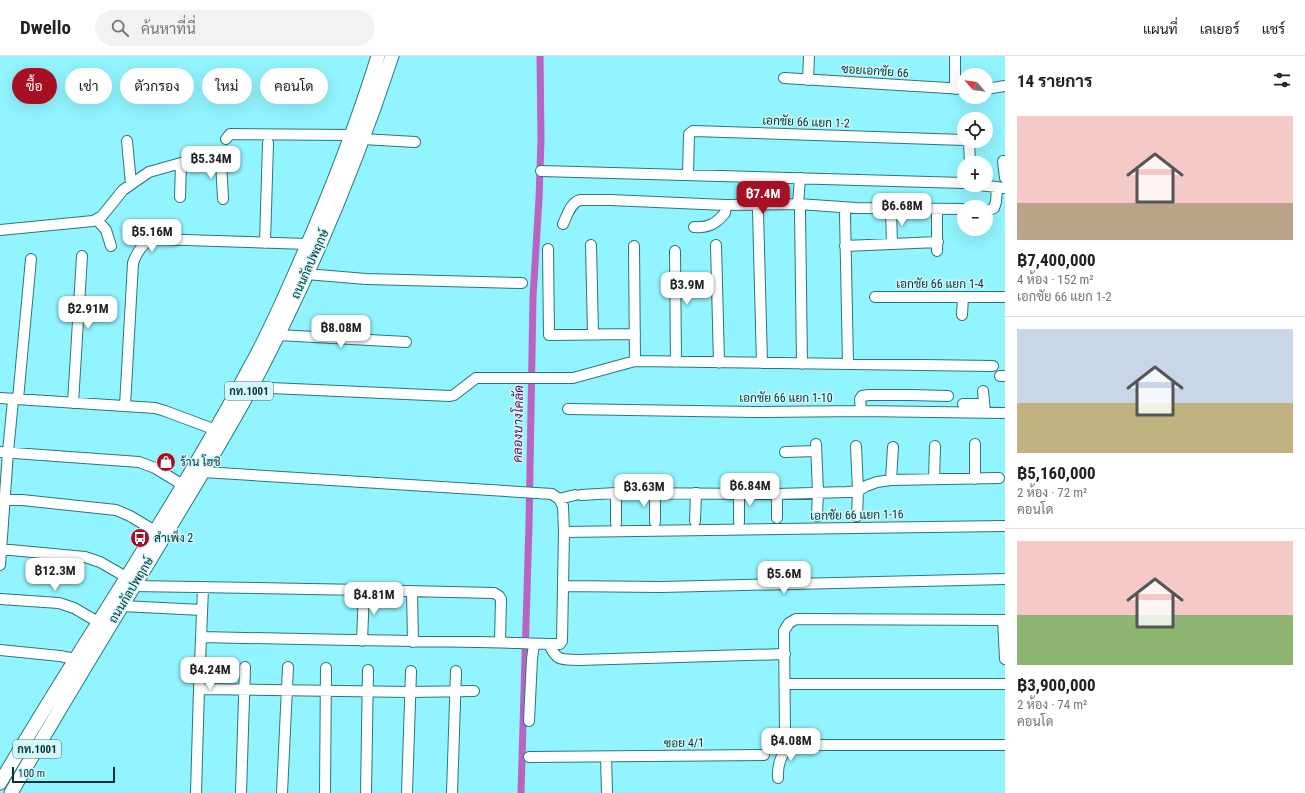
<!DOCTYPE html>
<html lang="th">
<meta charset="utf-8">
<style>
:root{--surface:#fff;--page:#f2f2f2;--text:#202124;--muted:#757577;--line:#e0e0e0;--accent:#a71023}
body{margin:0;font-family:"Roboto Condensed",Sarabun,sans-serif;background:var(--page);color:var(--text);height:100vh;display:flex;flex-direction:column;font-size:15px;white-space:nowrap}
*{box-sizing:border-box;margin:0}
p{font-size:13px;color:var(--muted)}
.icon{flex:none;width:22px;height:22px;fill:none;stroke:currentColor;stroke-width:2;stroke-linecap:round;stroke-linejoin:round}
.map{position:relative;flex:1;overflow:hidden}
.drawer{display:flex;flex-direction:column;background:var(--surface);width:300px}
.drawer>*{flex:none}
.top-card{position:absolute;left:12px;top:12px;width:380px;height:36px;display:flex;gap:8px}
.needle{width:26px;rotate:298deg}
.fabs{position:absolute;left:957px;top:12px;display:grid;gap:8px}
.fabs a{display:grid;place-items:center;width:36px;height:36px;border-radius:50%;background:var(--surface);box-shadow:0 4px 16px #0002;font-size:20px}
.scale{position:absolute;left:12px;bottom:10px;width:103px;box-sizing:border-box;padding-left:4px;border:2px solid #053337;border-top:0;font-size:11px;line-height:14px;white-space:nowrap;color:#053337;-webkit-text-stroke:3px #d3f7fa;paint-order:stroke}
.price{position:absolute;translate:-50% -34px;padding:0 9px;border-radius:8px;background:#fff;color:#222;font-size:13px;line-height:26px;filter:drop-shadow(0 1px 2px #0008)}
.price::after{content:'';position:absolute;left:50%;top:24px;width:12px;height:9px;margin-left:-6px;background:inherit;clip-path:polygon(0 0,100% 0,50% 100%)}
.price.current{background:var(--accent);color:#fff}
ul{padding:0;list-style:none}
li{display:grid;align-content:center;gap:8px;height:212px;padding:0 12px}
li+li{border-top:1px solid var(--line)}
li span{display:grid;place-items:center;height:124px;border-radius:0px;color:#555}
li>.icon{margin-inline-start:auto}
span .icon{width:72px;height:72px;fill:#fffc;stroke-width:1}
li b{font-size:17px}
h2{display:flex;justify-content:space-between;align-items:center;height:48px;padding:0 12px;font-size:17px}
.pill{padding:0 14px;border-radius:18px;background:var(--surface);box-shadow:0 4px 16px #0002;font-size:14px;line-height:36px}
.pill.current{background:var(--accent);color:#fff}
header{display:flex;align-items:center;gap:24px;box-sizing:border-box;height:56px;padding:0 20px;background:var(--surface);border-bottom:1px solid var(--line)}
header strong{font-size:19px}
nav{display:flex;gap:22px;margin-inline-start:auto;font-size:14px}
.search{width:280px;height:36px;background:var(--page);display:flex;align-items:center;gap:10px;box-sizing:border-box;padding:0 14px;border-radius:22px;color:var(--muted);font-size:15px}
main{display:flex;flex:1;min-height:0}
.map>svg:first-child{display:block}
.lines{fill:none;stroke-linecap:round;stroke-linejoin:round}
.canal{stroke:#b964c2;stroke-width:7}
.minor-casing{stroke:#29777e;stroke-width:12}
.major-casing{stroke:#29777e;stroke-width:15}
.minor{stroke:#fff;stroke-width:10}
.major{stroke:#fff;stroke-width:13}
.labels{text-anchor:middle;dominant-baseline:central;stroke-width:3;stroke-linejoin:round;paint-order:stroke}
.shield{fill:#d3f7fa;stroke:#436e72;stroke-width:1}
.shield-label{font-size:11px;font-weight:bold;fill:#053337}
.street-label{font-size:12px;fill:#053337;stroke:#d3f7fa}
.poi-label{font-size:12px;fill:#053337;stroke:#d3f7fa;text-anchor:start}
.water-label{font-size:13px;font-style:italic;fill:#5b0764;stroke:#d3f7fa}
</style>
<header>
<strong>Dwello</strong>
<div class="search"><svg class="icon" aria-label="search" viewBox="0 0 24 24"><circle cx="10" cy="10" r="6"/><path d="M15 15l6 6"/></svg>ค้นหาที่นี่</div>
<nav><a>แผนที่</a><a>เลเยอร์</a><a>แชร์</a></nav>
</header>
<main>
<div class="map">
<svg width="1005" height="737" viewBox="0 0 1005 737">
<rect width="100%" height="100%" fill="#91f4fe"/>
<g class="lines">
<!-- canal -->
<path class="canal" d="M521,737L529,468L533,241L539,143L541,83L540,0"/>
<defs>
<path id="minor" d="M784,22L964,33
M808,24L809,0
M955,33V0
M986,33L1005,30
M226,83L230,78L350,79
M363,83L415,86
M127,85L131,128
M966,85L969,87L970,107
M221,105L223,143
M1003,105L1005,122
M541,115L964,127
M688,119L689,78L693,75L964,84
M979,129L1005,132
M180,141L181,107
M798,148L800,122
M758,155L762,307
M800,155L802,308
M891,155L892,188
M986,155L994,152L996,146L997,131
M845,158L848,308
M937,159V195
M97,164L106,174L111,190
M563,168C567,160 570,147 580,144H610L726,149L798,148L856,152L964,153
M694,171C708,172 716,168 725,157L726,149
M0,174L93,165L102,160L123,134L149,116L181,107L221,105V97
M265,187L268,87
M591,189L593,278
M716,189L719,307
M634,190L635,305
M845,190L938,186
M548,193L549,279L635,278
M675,195L676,306
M306,218L366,223L522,227
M875,241H1005
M962,259L963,241
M278,279L406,286
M1000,320H1005
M251,331L450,340L454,339L476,322H573L635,305L993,310
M983,335L985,357
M0,342L155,352L165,355L216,374
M18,343L31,203
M73,347L82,200
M963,348H984
M125,350L133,207C136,198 143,186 153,183L308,188
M568,353L753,356L861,355L1005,357
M861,355L860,343L862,340L869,339H910L948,340
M816,388L818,436L817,460
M975,388V423
M856,390L858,435L857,460
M0,396L139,406L155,412L183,429
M785,396L816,395
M934,423L935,390
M891,424L893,391
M616,437V467
M655,437V466
M739,437V466
M777,438V462
M581,439L616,437L777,438L847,436L858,435L866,430L877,426L891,424L999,422
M559,443L575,439
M0,444H22L116,454L130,460L155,475
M695,465L696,437
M564,476L1005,470
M0,493L85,501L100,506L126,521
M0,509L8,396L13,344
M134,530L364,534L494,537L499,540L501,543L500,586
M563,530L661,531L1005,523
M412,536L413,586
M0,543L59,547L74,552L98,566
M122,550L202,554
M1003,564L1005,603
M1005,564L796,563L789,567L784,575L785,679L790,686L799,689H1005
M201,581C293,583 386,585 478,586C505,586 532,588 560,588L562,585L564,476L563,450L559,443L552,438L203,416
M362,585L364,534
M549,588C557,606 561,603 579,604L785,598
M0,594L60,600L75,603
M785,628H1005
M199,633L410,636L474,635
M529,665L532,603L534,588
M529,701L764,699
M606,701L607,737
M778,722C777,707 782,699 790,686
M196,737L199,633L203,532
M241,737L245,611
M282,737L288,611
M325,737L326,612
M366,737L368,614
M407,737L411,615
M452,737L456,615"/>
<path id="major" d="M0,727C82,587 175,453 251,309C269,277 284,242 299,208C329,140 356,71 378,0
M11,737C56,658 103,581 150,504C182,451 214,399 244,345C303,236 353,118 392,0"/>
</defs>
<!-- minor casing -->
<use href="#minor" class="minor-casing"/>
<!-- major casing -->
<use href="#major" class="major-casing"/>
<!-- minor -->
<use href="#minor" class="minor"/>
<!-- major -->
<use href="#major" class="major"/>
</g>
<!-- icons -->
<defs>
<symbol id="shop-disc" viewBox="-11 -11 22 22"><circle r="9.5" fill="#a71023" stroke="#d3f7fa"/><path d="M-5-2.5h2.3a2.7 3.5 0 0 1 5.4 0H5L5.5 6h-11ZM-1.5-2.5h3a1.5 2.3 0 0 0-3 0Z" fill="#fff"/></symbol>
<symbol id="bus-disc" viewBox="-11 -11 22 22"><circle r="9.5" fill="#a71023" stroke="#d3f7fa"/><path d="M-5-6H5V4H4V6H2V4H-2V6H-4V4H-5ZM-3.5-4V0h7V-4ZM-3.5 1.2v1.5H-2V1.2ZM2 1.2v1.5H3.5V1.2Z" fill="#fff"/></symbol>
</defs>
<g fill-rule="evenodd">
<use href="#shop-disc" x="155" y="395" width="22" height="22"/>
<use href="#bus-disc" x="129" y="471" width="22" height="22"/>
</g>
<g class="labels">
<!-- shield labels -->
<g class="shield">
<rect x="225" y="326" width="48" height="18" rx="3"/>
<rect x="13" y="684" width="48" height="18" rx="3"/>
</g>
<g class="shield-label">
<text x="249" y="335">กท.1001</text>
<text x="37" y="693">กท.1001</text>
</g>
<!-- street labels -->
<g class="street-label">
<text transform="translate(875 15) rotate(4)">ซอยเอกชัย 66</text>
<text transform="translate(806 66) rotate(2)">เอกชัย 66 แยก 1-2</text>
<text transform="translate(310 208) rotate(-66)">ถนนกัลปพฤกษ์</text>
<text x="940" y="228">เอกชัย 66 แยก 1-4</text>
<text x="786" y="342">เอกชัย 66 แยก 1-10</text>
<text transform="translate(857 459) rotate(-1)">เอกชัย 66 แยก 1-16</text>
<text transform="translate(131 534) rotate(-59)">ถนนกัลปพฤกษ์</text>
<text transform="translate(684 687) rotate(-1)">ซอย 4/1</text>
</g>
<!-- poi labels -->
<g class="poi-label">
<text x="180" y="406">ร้าน โฮชิ</text>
<text x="154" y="482">สำเพ็ง 2</text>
</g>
<!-- water labels -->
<g class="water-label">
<text transform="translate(518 368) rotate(-89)">คลองบางโคลัด</text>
</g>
</g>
</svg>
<div class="fabs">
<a><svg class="needle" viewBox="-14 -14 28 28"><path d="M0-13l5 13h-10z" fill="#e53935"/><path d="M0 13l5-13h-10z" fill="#757577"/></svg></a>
<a><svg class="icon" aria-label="locate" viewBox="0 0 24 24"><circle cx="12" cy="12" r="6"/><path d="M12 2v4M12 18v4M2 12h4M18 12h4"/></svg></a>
<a>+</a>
<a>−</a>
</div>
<div class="scale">100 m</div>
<b class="price" style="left:211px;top:124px">฿5.34M</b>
<b class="price current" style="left:763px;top:159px">฿7.4M</b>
<b class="price" style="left:902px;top:171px">฿6.68M</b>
<b class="price" style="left:152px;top:197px">฿5.16M</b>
<b class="price" style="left:687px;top:250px">฿3.9M</b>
<b class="price" style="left:88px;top:274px">฿2.91M</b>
<b class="price" style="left:341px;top:293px">฿8.08M</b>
<b class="price" style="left:750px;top:451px">฿6.84M</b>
<b class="price" style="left:644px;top:452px">฿3.63M</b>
<b class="price" style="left:55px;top:536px">฿12.3M</b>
<b class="price" style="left:784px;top:539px">฿5.6M</b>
<b class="price" style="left:374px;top:560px">฿4.81M</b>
<b class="price" style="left:210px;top:635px">฿4.24M</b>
<b class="price" style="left:791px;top:706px">฿4.08M</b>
<div class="top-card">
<a class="pill current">ซื้อ</a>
<a class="pill">เช่า</a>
<a class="pill">ตัวกรอง</a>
<a class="pill">ใหม่</a>
<a class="pill">คอนโด</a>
</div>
</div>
<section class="drawer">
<h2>14 รายการ<svg class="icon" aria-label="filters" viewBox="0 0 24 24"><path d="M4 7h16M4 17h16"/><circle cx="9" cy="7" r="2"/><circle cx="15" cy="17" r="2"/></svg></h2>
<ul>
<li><span style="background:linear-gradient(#f6c9c9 70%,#b9a48a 0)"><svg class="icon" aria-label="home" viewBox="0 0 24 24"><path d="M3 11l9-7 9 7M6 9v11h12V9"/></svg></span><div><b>฿7,400,000</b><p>4 ห้อง · 152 m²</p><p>เอกชัย 66 แยก 1-2</p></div></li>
<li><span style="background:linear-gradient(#c9d6e8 60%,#c2b280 0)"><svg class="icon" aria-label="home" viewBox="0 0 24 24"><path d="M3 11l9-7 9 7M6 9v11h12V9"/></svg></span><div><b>฿5,160,000</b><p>2 ห้อง · 72 m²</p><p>คอนโด</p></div></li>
<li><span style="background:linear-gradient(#f6c9c9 60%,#8fb573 0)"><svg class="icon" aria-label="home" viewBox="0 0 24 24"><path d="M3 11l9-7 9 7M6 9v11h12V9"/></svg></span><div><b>฿3,900,000</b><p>2 ห้อง · 74 m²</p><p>คอนโด</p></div></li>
</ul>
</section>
</main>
